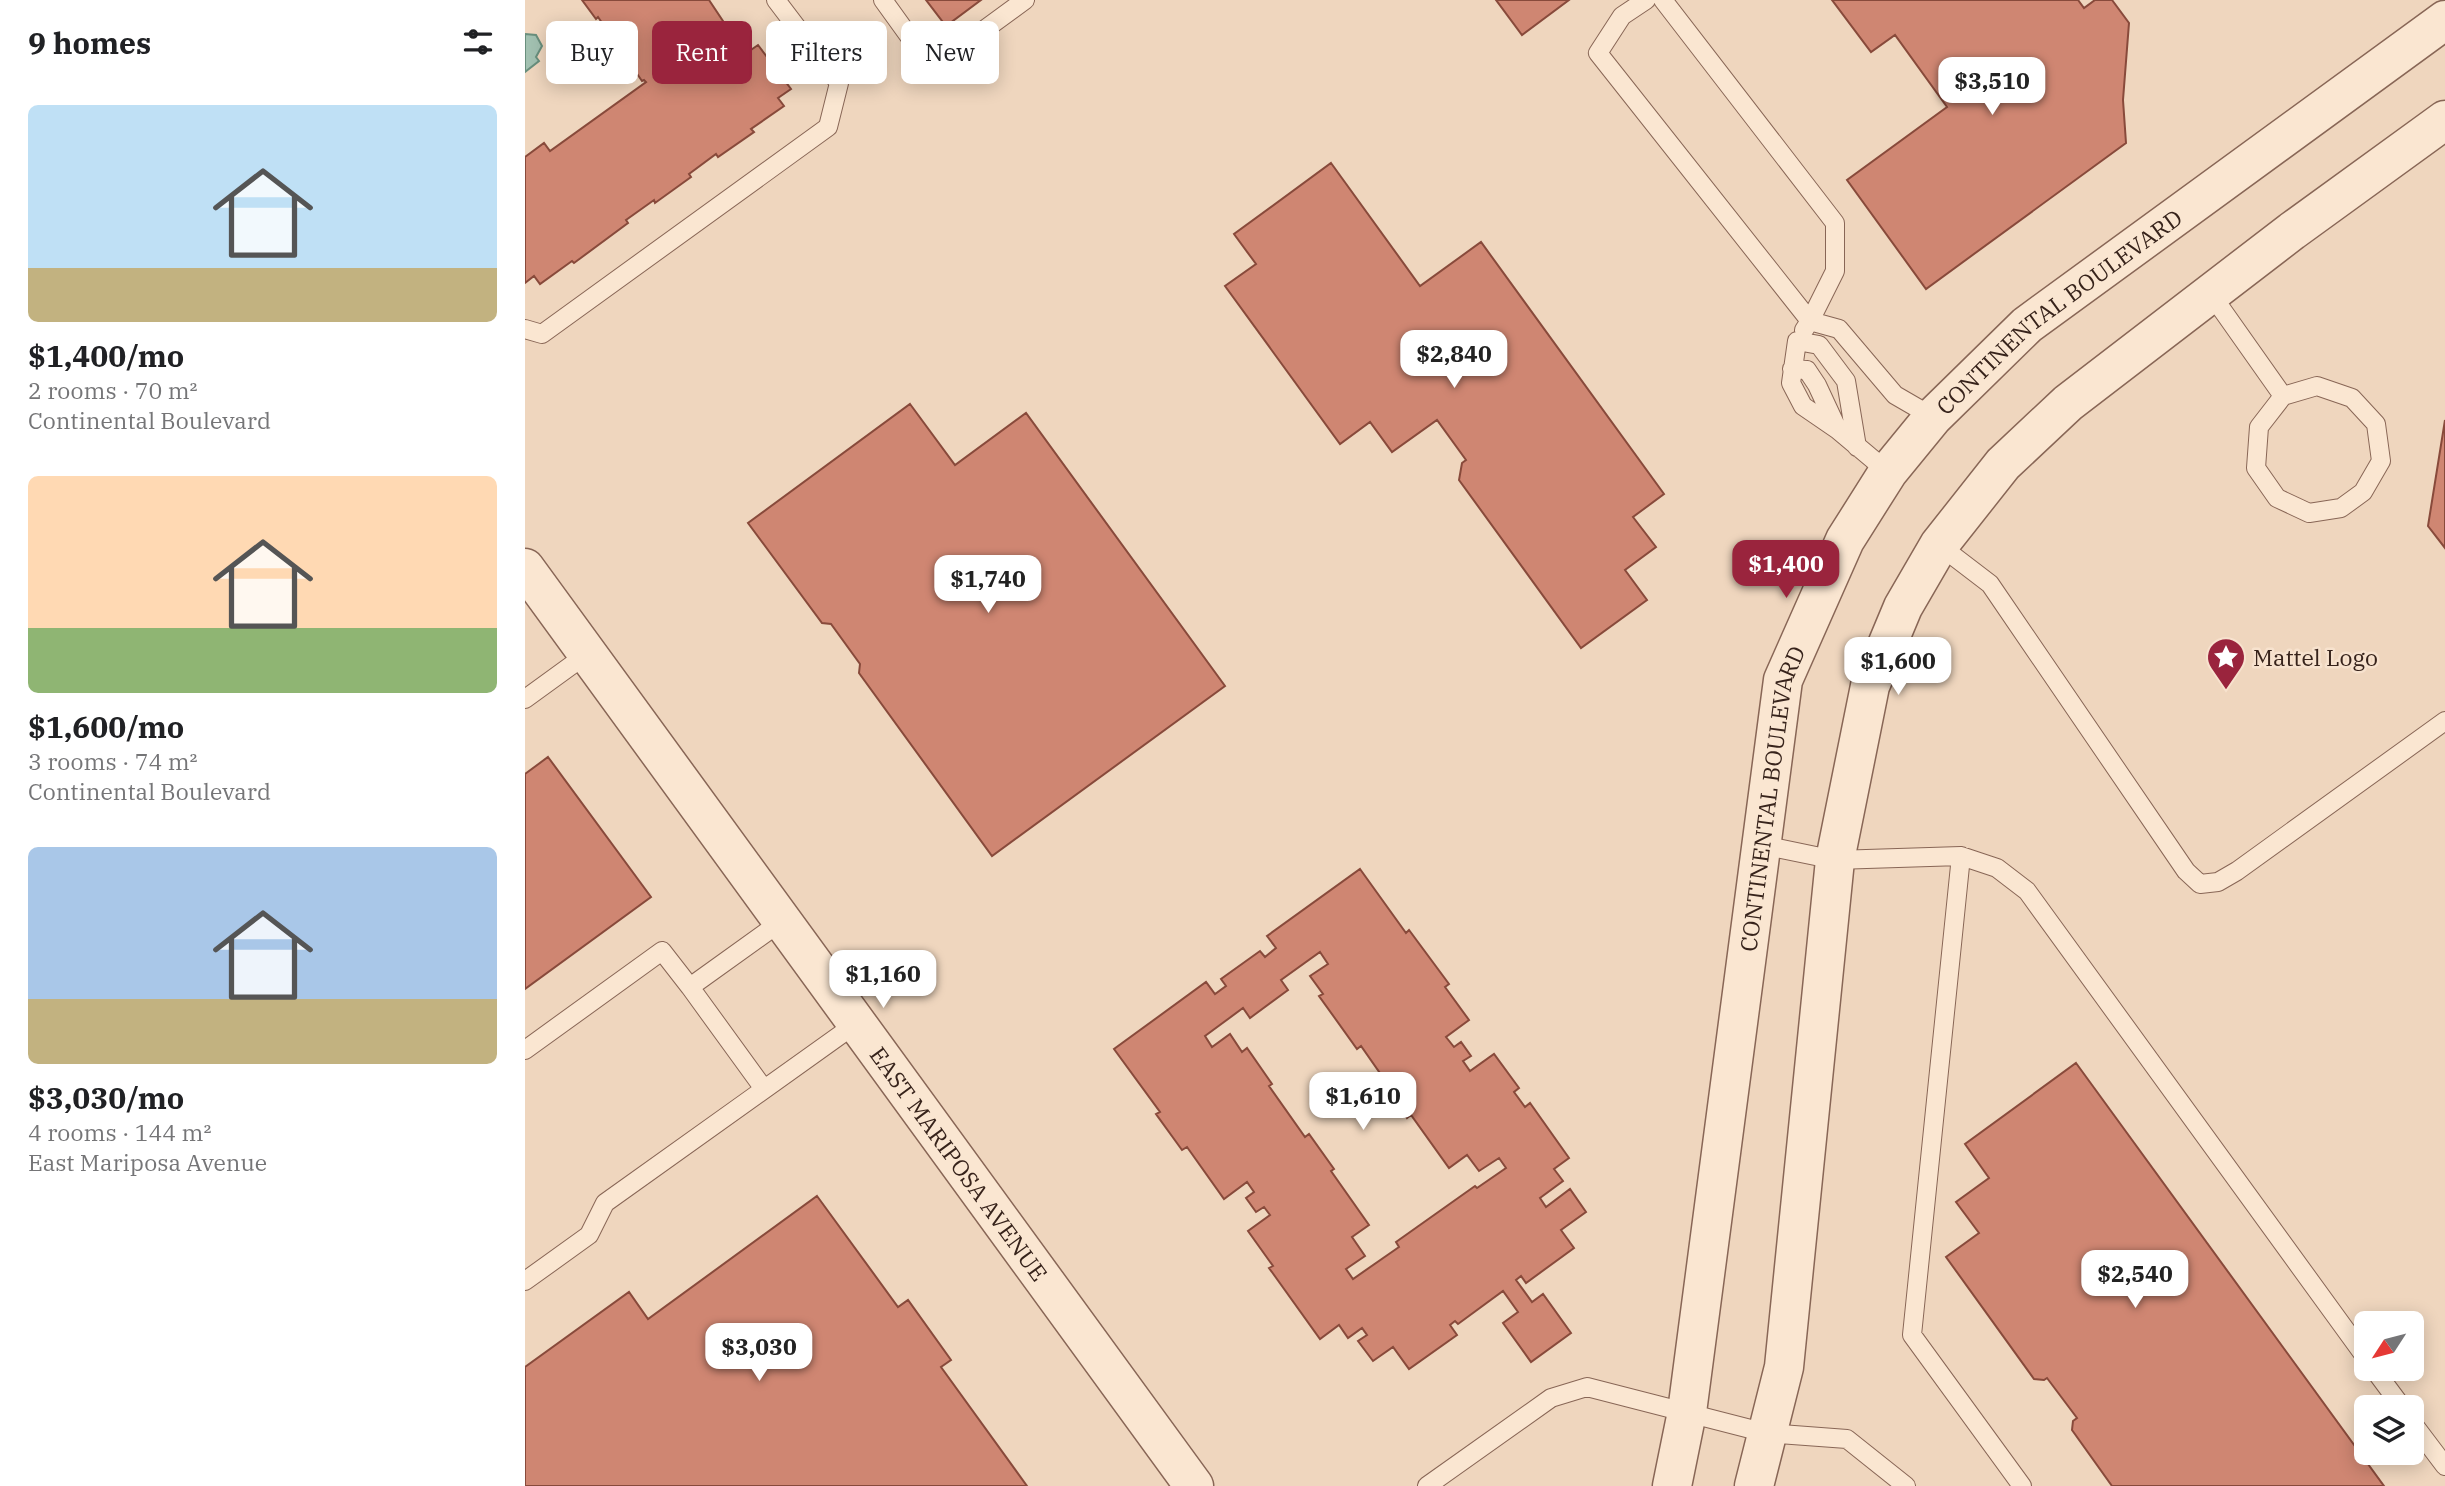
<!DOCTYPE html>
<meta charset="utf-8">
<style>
:root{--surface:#fff;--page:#f2f2f2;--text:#202124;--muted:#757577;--accent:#9a243d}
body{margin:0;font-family:"IBM Plex Serif",serif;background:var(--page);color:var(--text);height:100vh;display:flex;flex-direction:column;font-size:26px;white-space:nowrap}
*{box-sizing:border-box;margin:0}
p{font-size:23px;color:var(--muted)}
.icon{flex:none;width:38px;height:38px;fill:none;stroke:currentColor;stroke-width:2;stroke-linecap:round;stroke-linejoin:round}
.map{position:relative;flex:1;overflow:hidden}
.drawer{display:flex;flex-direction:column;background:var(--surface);width:525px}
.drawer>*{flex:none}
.guide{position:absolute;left:21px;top:21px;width:665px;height:63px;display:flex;gap:14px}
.needle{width:46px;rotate:234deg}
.fabs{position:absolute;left:1829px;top:1311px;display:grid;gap:14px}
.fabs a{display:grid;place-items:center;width:70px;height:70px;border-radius:10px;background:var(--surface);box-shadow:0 4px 18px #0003;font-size:35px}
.price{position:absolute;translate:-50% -60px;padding:0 16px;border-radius:14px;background:#fff;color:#222;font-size:23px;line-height:46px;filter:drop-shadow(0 2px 4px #0008)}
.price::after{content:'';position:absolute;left:50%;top:42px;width:21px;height:16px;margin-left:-10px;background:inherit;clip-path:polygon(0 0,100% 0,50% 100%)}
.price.current{background:var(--accent);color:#fff}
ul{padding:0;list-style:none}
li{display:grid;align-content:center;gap:14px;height:371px;padding:0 28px}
li span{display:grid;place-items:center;height:217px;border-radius:10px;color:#555}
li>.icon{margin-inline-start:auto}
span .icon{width:126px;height:126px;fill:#fffc;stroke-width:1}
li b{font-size:30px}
h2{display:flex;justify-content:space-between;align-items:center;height:84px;padding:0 28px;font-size:30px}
.chip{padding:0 24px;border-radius:10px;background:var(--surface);box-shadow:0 4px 18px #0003;font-size:24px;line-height:63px}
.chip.current{background:var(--accent);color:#fff}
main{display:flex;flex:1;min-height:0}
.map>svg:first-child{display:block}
.water{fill:#a2c1b1;stroke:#698f7d;stroke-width:2}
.building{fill:#cf8672;stroke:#884a3b;stroke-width:2;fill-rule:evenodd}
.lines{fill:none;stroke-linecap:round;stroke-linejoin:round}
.service-casing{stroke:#886656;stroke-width:20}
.tertiary-casing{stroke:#886656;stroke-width:41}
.service{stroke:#fae6d1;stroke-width:18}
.tertiary{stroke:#fae6d1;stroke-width:38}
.labels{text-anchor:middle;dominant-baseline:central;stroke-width:5;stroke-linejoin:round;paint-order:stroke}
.street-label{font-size:23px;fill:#37231b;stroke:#f7e2ce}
.poi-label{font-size:23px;fill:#37231b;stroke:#f7e2ce;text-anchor:start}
</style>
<main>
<section class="drawer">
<h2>9 homes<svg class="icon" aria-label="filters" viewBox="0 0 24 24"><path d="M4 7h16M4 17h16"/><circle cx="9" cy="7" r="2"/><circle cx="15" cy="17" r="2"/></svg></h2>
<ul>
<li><span style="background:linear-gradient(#bfe0f5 75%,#c2b280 0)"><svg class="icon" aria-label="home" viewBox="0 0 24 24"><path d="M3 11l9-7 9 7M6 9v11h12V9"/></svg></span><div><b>$1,400/mo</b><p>2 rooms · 70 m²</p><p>Continental Boulevard</p></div></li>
<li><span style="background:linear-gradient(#ffd9b3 70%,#8fb573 0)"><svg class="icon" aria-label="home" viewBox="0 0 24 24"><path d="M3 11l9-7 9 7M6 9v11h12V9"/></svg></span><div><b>$1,600/mo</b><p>3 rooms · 74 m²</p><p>Continental Boulevard</p></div></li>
<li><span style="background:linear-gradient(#a9c7e8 70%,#c2b280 0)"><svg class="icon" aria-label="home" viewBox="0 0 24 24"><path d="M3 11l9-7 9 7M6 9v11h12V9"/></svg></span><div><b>$3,030/mo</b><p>4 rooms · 144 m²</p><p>East Mariposa Avenue</p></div></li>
</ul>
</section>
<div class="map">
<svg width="1920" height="1486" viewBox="0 0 1920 1486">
<rect width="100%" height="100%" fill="#efd6be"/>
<!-- water -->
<path class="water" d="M0,34L11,35L17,46L11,57L14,61L0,72Z"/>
<!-- building -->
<path class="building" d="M57,0H184L220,54L233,45L266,89L253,98L259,106L226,129L229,132L193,157L191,154L164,174L166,177L130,203L129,200L101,220L103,223L49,263L47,261L15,284L9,276L0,283V157L19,143L25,151L121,82L119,80L117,81L73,17L71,19Z
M401,0H456L421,26Z
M971,0H1044L997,35Z
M1307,0H1553L1559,8L1570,0H1587L1604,23L1598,100L1601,143L1401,289L1322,180L1422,107L1370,35L1346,52Z
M806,163L895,286L956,242L1139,494L1108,517L1131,547L1100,570L1122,600L1056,648L934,480L937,463L941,460L912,420L867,452L845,422L815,444L700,286L731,264L709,234Z
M385,404L430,465L501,413L700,686L467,856L334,673L335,664L306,624L297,623L223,523Z
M1920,420V548L1903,526Z
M23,757L126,897L0,989V774Z
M835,869L881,933L884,930L924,984L920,987L944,1020L921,1037L929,1047L936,1042L946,1056L938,1061L945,1071L969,1054L994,1088L989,1092L1000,1107L1005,1103L1044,1158L1029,1169L1038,1181L1015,1198L1021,1207L1045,1189L1061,1212L1036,1230L1049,1248L1001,1283L996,1276L991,1280L1007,1302L1018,1294L1046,1333L1006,1362L978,1323L993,1312L978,1291L933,1324L930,1321L925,1325L932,1335L884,1369L868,1347L848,1361L833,1341L842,1335L837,1328L823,1338L814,1325L795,1339L744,1268L748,1266L723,1231L745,1215L739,1207L731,1212L721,1198L729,1192L722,1182L699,1199L662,1147L657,1150L631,1114L635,1112L589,1049L681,982L690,994L701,986L696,979L735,951L740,957L751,948L742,936ZM795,952L803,964L785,976L798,994L794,996L832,1049L836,1046L859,1079L856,1082L882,1118L886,1115L924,1168L942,1155L954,1171L974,1158L981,1168L952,1188L950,1186L871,1242L874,1247L828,1279L821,1269L840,1256L827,1237L844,1225L806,1171L809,1169L784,1134L780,1137L744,1086L747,1084L722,1048L717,1052L705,1034L687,1047L680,1036L718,1008L725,1018L763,990L756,980Z
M1551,1063L1859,1486H1587L1547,1430L1548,1421L1552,1418L1522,1378L1519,1380L1509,1379L1421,1257L1454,1233L1431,1202L1464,1178L1440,1144Z
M292,1196L373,1307L383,1300L426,1360L416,1367L502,1486H0V1367L104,1292L123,1319Z"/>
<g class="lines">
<defs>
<path id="service" d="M358,0L407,68L500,0
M1121,0L1097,16L1073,53L1285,321L1310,271V223L1138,0
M1686,294L1758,396L1734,427L1731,468L1752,498L1784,513L1816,508L1838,492L1856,461L1851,424L1827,398L1792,386L1758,396
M0,329L17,334L303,127L314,83L251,0
M1279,330L1285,321L1314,329L1370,395L1408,417
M1267,369L1282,370L1292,385L1312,428
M1332,447L1321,381L1294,345L1272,341L1266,383L1278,406L1313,430L1363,472
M1414,545L1465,584L1661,871L1675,884L1693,882L1712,871L1920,721
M0,699L62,654
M1237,845L1310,860L1436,856L1472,868L1502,891L1841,1358
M1436,856L1387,1335L1497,1486
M165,987L239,1089
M0,1050L137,951L165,987L257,921
M0,1281L64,1235L80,1203L332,1023
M1848,1368L1877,1407
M1886,1421L1920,1466
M902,1486L1026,1398L1062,1387L1241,1433L1322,1439L1381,1486"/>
<g id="tertiary">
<path id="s1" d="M0,568L669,1486"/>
<path id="s2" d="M1147,1486L1162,1412L1258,680L1320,540L1363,472L1408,417L1502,325L1920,20"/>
<path d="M1229,1486L1259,1367L1310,860L1345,686L1378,607L1414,545L1478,464L1543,403L1767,231L1920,120"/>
</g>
</defs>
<!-- service casing -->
<use href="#service" class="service-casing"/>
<!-- tertiary casing -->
<use href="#tertiary" class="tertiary-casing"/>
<!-- service -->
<use href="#service" class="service"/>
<!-- tertiary -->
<use href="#tertiary" class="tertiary"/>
</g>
<!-- icons -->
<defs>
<symbol id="sight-pin" viewBox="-11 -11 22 30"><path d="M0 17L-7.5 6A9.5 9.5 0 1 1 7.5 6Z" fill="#9a243d" stroke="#f7e2ce"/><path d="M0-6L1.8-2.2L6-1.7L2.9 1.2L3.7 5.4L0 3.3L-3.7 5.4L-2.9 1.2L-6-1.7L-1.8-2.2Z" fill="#fff"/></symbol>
</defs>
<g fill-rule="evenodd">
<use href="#sight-pin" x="1679" y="635" width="44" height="60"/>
</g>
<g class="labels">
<!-- street labels -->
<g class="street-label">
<text stroke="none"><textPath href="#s2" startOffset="1283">CONTINENTAL BOULEVARD</textPath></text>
<text stroke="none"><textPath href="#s2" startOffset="695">CONTINENTAL BOULEVARD</textPath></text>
<text stroke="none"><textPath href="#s1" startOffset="737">EAST MARIPOSA AVENUE</textPath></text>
</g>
<!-- poi labels -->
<g class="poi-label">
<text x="1728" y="657">Mattel Logo</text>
</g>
</g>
</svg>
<div class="fabs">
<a><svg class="needle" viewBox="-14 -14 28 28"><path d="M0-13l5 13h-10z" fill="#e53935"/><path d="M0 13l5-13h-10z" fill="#757577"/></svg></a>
<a><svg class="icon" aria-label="layers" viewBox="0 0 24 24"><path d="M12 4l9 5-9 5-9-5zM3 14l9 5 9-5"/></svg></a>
</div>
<b class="price" style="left:1467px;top:117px">$3,510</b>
<b class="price" style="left:929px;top:390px">$2,840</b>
<b class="price current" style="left:1261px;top:600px">$1,400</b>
<b class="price" style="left:463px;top:615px">$1,740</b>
<b class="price" style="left:1373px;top:697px">$1,600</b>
<b class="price" style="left:358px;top:1010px">$1,160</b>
<b class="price" style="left:838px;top:1132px">$1,610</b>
<b class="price" style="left:1610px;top:1310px">$2,540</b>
<b class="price" style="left:234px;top:1383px">$3,030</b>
<div class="guide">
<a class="chip">Buy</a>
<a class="chip current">Rent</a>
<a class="chip">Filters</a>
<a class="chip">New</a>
</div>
</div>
</main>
